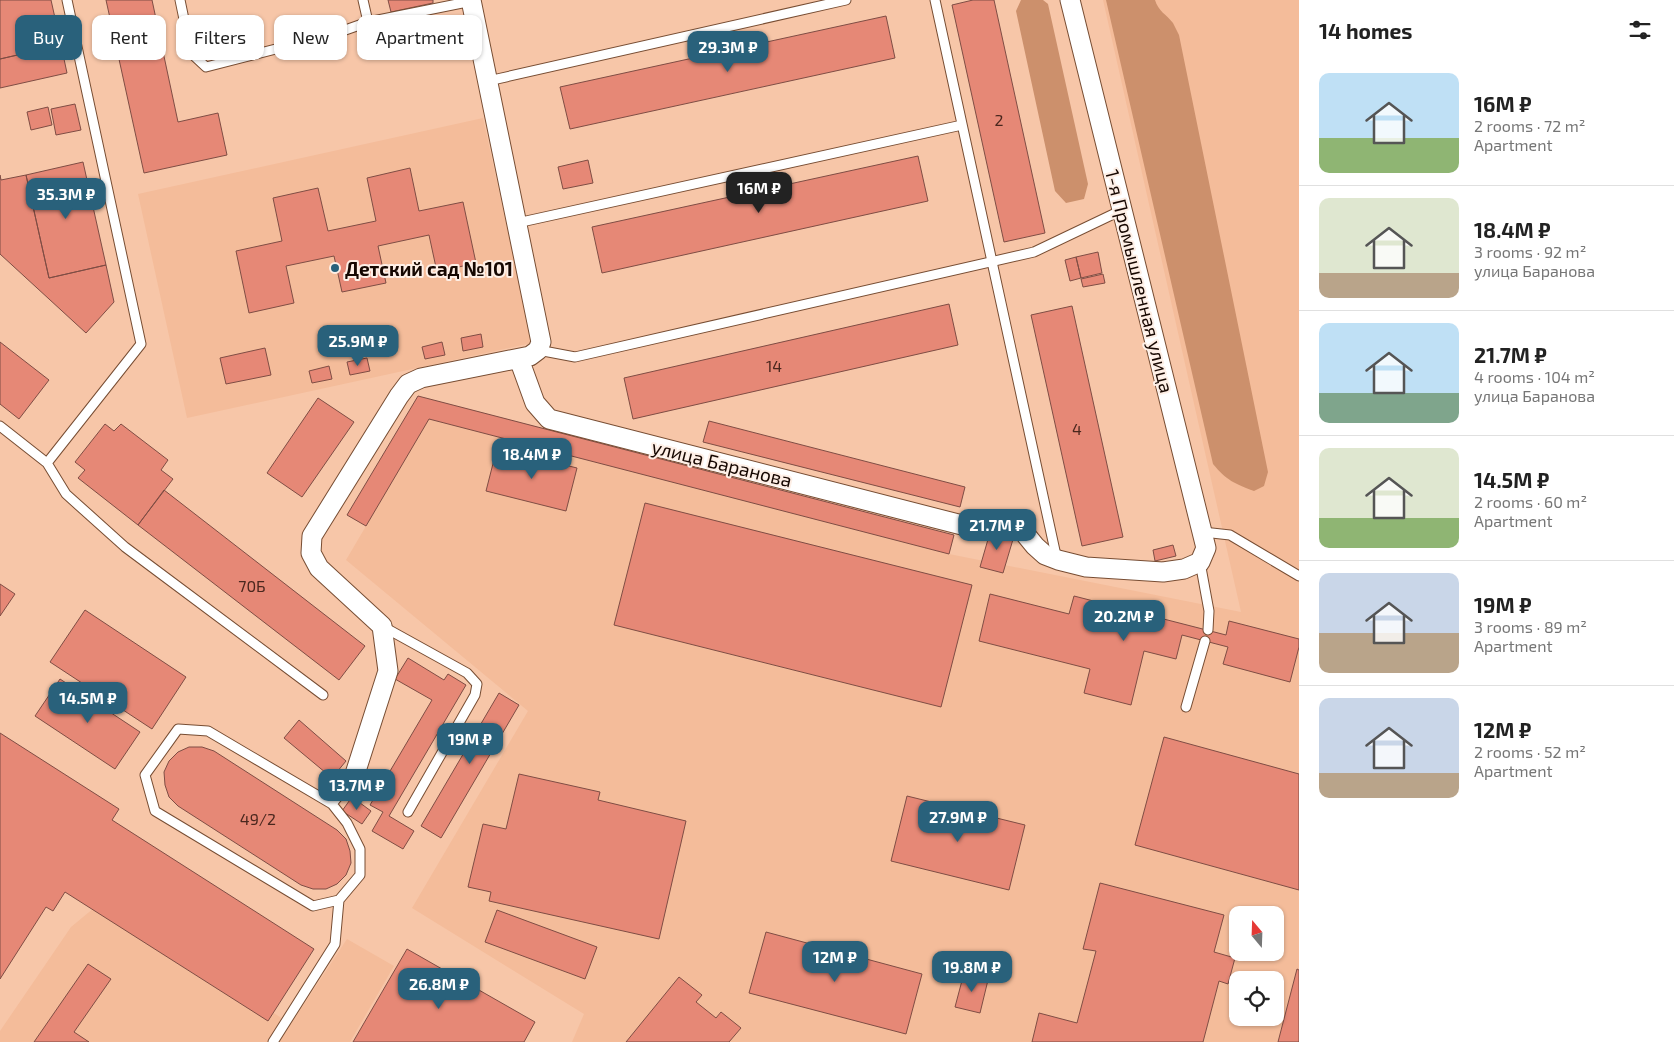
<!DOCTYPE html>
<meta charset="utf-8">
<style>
:root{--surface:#fff;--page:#f6f6f6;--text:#222;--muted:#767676;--line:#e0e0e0;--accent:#29617b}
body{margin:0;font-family:"Exo 2",sans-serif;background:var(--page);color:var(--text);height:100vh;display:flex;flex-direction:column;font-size:19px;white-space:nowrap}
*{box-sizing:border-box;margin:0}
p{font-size:16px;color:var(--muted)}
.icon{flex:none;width:28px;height:28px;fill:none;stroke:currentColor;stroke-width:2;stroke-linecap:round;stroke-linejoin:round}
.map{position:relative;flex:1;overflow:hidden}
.drawer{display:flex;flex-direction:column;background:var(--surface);width:375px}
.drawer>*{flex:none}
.top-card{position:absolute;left:15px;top:15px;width:475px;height:45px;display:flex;gap:10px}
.needle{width:32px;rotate:341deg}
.buttons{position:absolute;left:1229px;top:906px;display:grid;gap:10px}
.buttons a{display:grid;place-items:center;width:55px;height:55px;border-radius:10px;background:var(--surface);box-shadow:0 1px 4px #0004;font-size:25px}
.price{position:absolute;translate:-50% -42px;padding:0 11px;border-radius:10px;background:var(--accent);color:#fff;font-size:16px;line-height:32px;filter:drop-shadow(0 1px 2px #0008)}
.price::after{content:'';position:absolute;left:50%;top:30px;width:15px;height:11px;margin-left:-8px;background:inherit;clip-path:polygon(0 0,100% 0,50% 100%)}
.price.on{background:#222;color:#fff}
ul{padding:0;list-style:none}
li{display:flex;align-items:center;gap:15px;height:125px;padding:0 20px}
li+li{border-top:1px solid var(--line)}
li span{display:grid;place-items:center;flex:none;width:140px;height:100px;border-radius:10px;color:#555}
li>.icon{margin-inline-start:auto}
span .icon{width:60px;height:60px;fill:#fffc;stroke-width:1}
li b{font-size:21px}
h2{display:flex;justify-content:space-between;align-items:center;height:60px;padding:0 20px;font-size:21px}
.pill{padding:0 18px;border-radius:10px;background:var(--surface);box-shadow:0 1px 4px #0004;font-size:18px;line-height:45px}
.pill.on{background:var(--accent);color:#fff}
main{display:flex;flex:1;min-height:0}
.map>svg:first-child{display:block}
.built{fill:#f4bc9a;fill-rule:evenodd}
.green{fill:#cc906c}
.building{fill:#e68876;stroke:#7f4d44}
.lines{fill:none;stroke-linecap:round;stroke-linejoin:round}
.lane-casing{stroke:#774d33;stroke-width:11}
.street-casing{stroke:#774d33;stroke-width:21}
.lane{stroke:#fff;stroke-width:9}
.street{stroke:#fff;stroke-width:19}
.poi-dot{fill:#29617b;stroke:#feefe6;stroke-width:2}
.labels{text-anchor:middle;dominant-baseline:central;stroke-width:4;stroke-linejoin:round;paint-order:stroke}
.number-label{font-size:16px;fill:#4a271e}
.poi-label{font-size:19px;font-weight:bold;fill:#160701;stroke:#feefe6;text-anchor:start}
.street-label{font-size:19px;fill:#160701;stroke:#feefe6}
</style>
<main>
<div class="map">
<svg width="1299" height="1042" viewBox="0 0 1299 1042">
<rect width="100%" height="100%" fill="#f7c6a8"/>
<!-- built -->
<path class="built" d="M1103,0H1299V1042H572L584,1014L412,908L528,711L346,560L429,419L949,554L1241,612ZM1238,915H1275V952H1238ZM1238,980H1275V1018H1238Z
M483,118L532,343L187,418L138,194Z
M100,903L291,1024L347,939L394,966L350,1042H0V1031L71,927Z"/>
<!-- green -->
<path class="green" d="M1021,0H1043L1048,4L1088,184L1084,199L1066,203L1055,191L1016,11Z
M1106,0H1155C1158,11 1167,15 1173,23C1175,27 1177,31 1179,35L1268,472L1264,486L1254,491C1235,484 1226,480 1213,464Z"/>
<!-- building -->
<path class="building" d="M0,0H51L61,45L0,59Z
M106,0H152L178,122L218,113L227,155L144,173Z
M388,0H433V3L391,12Z
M973,0H994L1045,233L1004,242L952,5Z
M886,16L895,58L570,129L560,87Z
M61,45L67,73L0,88V59Z
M75,104L81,130L56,135L51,109Z
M48,107L52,125L31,130L27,112Z
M918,156L928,201L602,273L592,227Z
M588,160L593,183L563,189L558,167Z
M83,162L106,265L49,278L26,175Z
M410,168L419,211L463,202L476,263L437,272L429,235L378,246L386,283L342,292L334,256L286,266L294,303L249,313L236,251L282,241L273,198L318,188L328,231L376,221L367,178Z
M0,175L1,180L26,175L49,278L106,265L114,302L86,333L0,254Z
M1098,252L1102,273L1081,278L1076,257Z
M1076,257L1081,278L1070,281L1065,260Z
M1103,274L1105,283L1083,287L1081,279Z
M949,304L958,345L633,419L624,378Z
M1072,306L1123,537L1082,546L1031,315Z
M481,334L483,347L463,351L461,338Z
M0,342L49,380L19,419L0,404Z
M442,342L445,355L425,359L422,347Z
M265,348L271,375L226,384L220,358Z
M367,358L370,371L350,375L347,362Z
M329,366L332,379L312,383L309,371Z
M418,396L954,535L949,554L429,419L366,526L347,515Z
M318,398L354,422L302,497L267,473Z
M709,421L965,487L960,507L703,442Z
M105,424L114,431L121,424L168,460L161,470L173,479L138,525L78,478L85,470L75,462Z
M497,448L577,468L566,511L486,491Z
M164,490L365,646L339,680L138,525Z
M645,503L972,585L941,707L614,625Z
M991,529L1014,536L1003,573L980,567Z
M1173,545L1176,556L1155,561L1153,550Z
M0,584L15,594L0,616Z
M990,594L1069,614L1074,596L1226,635L1229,621L1299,639V647L1290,682L1223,664L1228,647L1182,635L1176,659L1144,651L1131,705L1084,693L1090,669L979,641Z
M85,610L186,677L152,729L50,662Z
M408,658L444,680L448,674L466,685L389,816L414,831L403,849L372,831L383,812L370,805L432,700L395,679Z
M60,679L140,732L115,769L35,716Z
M499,693L519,705L441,838L421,826Z
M299,720L346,761L332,778L284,738Z
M0,733L119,809L112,820L314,949L268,1021L65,892L53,911L46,907L0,979Z
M1164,737L1299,774V890L1135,845Z
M189,747H202L214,751L337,830L346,839L350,851L351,863L346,875L337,884L326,889H313L301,885L178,806L169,797L165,785L164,772L169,761L178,752Z
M519,774L600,792L598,800L686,821L659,939L489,901L491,892L468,887L483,824L506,829Z
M907,796L1025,825L1009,890L891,861Z
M352,797L371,811L362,824L342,811Z
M1100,883L1224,915L1214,952L1235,958L1228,984L1219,981L1203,1042H1032L1039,1013L1077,1023L1096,951L1083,949Z
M497,910L597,947L585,979L485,942Z
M766,932L922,974L906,1034L749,993Z
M407,949L535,1022L524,1042H353Z
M88,964L111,979L74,1032L89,1042H34Z
M1297,969L1299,970V1042H1278Z
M964,973L988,980L980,1013L955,1007Z
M679,977L702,995L696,1002L716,1018L721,1012L741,1028L729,1042H626Z"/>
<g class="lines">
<defs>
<path id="lane" d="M180,0L191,53L206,67L334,34L368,22L472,1
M363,0L368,22
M935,0L1057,560
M488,81L846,0
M517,223L962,125
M538,350L575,357L1034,252L1122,210
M0,426L47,463L141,344L67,0
M47,463L66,494L125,547L323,695
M1203,532L1230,535L1299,576
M1200,562L1209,611L1208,630
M382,626L467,673L477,684L475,695L408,812
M1186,707L1205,641
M332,804L347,823L360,849V875L339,900L313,906L155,811L145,775L178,729L208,731L332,804L354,777
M273,1042L335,944L339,900"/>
<path id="street" d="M519,359L535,403L549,419L962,525
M1026,535L1035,546L1045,555L1058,560L1086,567L1163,572L1184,569L1200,562L1206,548L1070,0
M354,777L388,671L382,626L319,568L311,553L312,536L399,396L408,384L421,378L530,356L538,350L541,342L471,0"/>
</defs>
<!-- lane casing -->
<use href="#lane" class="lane-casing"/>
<!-- street casing -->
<use href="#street" class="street-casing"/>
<!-- lane -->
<use href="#lane" class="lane"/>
<!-- street -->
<use href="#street" class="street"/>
</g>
<!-- markers -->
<circle class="poi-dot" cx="335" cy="268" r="5"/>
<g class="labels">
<!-- number labels -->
<g class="number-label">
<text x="999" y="119">2</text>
<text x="774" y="365">14</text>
<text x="1077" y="428">4</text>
<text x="252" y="585">70Б</text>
<text x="258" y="818">49/2</text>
</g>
<!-- poi labels -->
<g class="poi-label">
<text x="345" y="268">Детский сад №101</text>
</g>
<!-- street labels -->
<g class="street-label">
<text transform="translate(1140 281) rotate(76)">1-я Промышленная улица</text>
<text transform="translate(722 463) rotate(14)">улица Баранова</text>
</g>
</g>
</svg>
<div class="buttons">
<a><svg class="needle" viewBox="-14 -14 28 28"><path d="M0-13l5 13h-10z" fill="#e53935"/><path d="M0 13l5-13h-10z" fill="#767676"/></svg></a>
<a><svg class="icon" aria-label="locate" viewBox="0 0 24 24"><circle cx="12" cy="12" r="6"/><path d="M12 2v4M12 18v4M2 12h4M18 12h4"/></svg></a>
</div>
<b class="price" style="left:728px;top:73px">29.3M ₽</b>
<b class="price on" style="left:759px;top:214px">16M ₽</b>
<b class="price" style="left:66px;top:220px">35.3M ₽</b>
<b class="price" style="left:358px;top:367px">25.9M ₽</b>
<b class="price" style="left:532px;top:480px">18.4M ₽</b>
<b class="price" style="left:997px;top:551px">21.7M ₽</b>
<b class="price" style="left:1124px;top:642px">20.2M ₽</b>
<b class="price" style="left:88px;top:724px">14.5M ₽</b>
<b class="price" style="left:470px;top:765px">19M ₽</b>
<b class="price" style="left:357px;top:811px">13.7M ₽</b>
<b class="price" style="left:958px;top:843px">27.9M ₽</b>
<b class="price" style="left:835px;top:983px">12M ₽</b>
<b class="price" style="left:972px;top:993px">19.8M ₽</b>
<b class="price" style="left:439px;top:1010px">26.8M ₽</b>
<div class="top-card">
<a class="pill on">Buy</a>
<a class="pill">Rent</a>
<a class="pill">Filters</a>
<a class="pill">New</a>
<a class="pill">Apartment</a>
</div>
</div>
<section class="drawer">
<h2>14 homes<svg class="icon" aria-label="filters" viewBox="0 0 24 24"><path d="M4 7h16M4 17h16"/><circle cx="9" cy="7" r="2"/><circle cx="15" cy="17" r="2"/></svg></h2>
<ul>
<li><span style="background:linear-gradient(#bfe0f5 65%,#8fb573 0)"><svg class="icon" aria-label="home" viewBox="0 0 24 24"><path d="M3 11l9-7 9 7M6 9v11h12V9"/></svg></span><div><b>16M ₽</b><p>2 rooms · 72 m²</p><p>Apartment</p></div></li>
<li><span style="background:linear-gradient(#dfe7d0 75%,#b9a48a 0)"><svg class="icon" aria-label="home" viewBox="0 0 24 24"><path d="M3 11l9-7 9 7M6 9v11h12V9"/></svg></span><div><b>18.4M ₽</b><p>3 rooms · 92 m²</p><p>улица Баранова</p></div></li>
<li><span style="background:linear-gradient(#bfe0f5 70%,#7fa58c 0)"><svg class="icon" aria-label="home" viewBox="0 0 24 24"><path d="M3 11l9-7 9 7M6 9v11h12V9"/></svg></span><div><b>21.7M ₽</b><p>4 rooms · 104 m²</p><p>улица Баранова</p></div></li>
<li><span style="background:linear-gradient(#dfe7d0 70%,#8fb573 0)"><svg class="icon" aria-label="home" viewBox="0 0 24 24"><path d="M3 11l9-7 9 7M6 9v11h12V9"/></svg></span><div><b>14.5M ₽</b><p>2 rooms · 60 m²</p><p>Apartment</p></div></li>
<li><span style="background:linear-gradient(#c9d6e8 60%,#b9a48a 0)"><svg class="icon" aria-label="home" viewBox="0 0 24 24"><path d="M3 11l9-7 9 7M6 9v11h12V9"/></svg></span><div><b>19M ₽</b><p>3 rooms · 89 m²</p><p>Apartment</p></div></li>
<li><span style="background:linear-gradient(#c9d6e8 75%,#b9a48a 0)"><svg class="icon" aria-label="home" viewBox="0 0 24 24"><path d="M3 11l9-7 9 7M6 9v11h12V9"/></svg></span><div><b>12M ₽</b><p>2 rooms · 52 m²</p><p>Apartment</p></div></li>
</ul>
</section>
</main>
